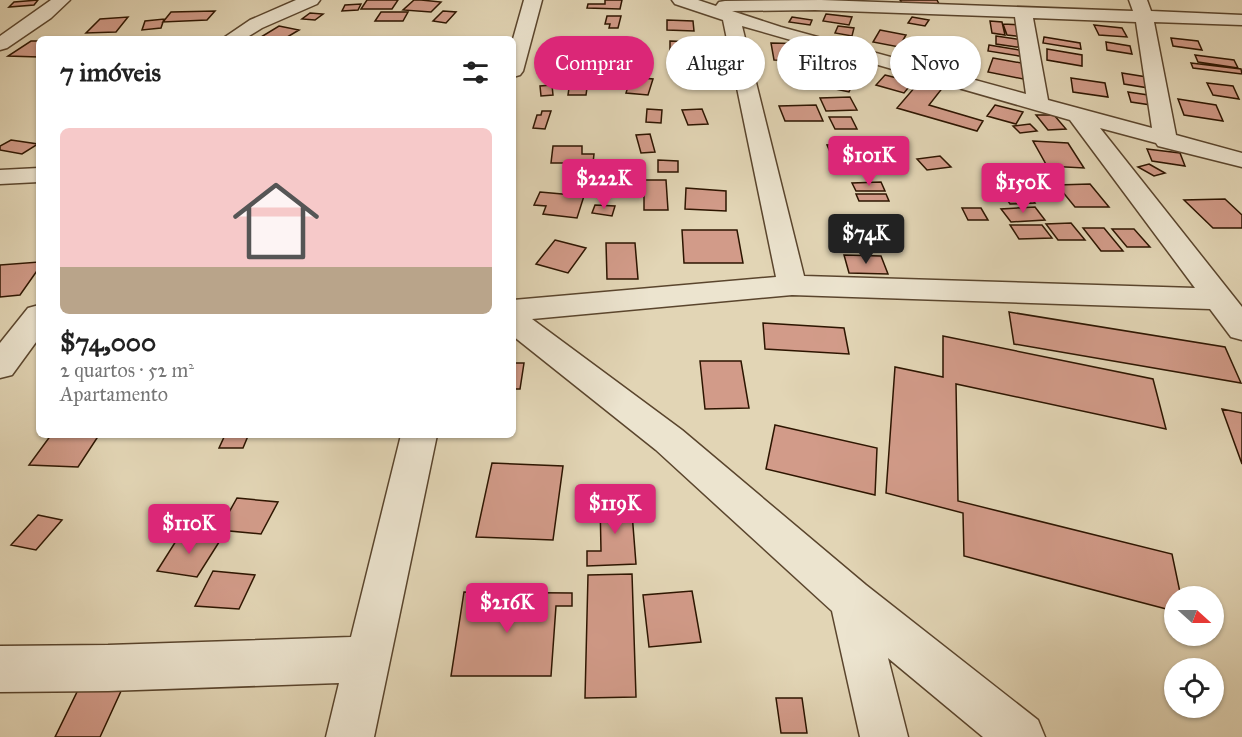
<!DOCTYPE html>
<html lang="pt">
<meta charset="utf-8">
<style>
:root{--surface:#fff;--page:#f6f6f6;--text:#222;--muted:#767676;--accent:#db2777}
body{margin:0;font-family:"IM FELL Great Primer",serif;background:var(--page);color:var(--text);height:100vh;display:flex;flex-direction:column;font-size:22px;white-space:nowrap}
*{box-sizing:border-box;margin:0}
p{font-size:20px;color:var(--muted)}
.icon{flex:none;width:33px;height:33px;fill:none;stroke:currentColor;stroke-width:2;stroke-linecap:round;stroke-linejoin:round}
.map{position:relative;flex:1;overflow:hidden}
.details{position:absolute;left:36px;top:36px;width:480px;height:402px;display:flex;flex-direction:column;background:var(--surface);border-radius:9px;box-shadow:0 2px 4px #0004}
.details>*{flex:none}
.banner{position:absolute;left:534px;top:36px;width:570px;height:54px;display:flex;gap:12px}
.needle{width:39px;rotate:111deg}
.fabs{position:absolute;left:1164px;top:586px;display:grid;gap:12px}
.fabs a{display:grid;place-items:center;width:60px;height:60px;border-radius:50%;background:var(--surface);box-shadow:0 2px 4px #0004;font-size:30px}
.price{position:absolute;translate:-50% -51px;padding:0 14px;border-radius:6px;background:var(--accent);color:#fff;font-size:20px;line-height:39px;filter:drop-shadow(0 2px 3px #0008)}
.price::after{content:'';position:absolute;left:50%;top:36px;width:18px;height:14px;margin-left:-9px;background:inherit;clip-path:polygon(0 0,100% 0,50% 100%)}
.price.on{background:#222;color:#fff}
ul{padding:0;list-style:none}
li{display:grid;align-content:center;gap:12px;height:318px;padding:0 24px}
li span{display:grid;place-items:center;height:186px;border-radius:9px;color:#555}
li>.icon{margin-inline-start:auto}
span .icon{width:108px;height:108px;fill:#fffc;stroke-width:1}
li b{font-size:26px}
h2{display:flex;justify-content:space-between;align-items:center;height:72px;padding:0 24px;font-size:26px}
.tag{padding:0 21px;border-radius:27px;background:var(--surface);box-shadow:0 2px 4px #0004;font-size:21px;line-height:54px}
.tag.on{background:var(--accent);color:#fff}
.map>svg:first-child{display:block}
.building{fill:#d29b89;stroke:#2d1500;stroke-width:1.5}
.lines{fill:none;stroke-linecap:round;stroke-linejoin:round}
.minor-casing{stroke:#5a452d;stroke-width:3}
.minor{fill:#ece4cf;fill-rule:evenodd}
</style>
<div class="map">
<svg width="1242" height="737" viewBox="0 0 1242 737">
<rect width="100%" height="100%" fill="#e2d5b5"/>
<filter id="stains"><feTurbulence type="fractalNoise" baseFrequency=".00333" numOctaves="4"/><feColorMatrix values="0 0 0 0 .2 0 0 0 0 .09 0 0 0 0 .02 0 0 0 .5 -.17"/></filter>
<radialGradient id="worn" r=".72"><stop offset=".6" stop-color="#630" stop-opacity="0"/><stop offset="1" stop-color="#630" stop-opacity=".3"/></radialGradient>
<!-- building -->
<path class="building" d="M38,0L34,5L9,7L14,2Z
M367,0H398L392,9H361Z
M414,0H421L441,2L431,12L403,10Z
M605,0H622L620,9L587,8L588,4H605Z
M900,0H937L939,4L902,3Z
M361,4L358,10L342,11L345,5Z
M215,11L207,20L163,22L171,12Z
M443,11L456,12L446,23L433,21Z
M381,12H408L403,21H375Z
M310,13L323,14L315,20L302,19Z
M826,14L852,17L849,25L823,21Z
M607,16H621L618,28H609L610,24H605Z
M128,17L116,32L86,33L100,19Z
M792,17L812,20L810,25L789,22Z
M912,17L929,20L925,26L908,23Z
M164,19L161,28L142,30L145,21Z
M667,20L693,21L694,31L667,30Z
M990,21L1002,22L1005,35L992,33Z
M1003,24L1022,25L1025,37L1007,35Z
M1094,25L1122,28L1127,37L1099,35Z
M279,26L299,30L284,39L261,37Z
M838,26L854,28L852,36L835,33Z
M880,30L906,35L899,47L873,42Z
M996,36L1023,40L1024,48L996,44Z
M1044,37L1080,43L1081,49L1043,43Z
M1171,38L1198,41L1202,50L1173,46Z
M31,41H39V57L8,56Z
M670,41L696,42L697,55H670Z
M1106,42L1130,46L1132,54L1107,50Z
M771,43L812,44L816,61L774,60Z
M989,45L1025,51V57L988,51Z
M1047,49L1082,55V66L1047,60Z
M577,50L595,52L588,61L571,59Z
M1195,55L1234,60L1238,68L1198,62Z
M993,58L1027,64L1023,79L988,72Z
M1191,63L1241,69L1242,74L1193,68Z
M1122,73L1153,78L1155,89L1124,84Z
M885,75L913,82L904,93L876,85Z
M820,76L824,83L801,84L797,77Z
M631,77L653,79L648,95L626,93Z
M1071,78L1105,83L1108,97L1073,92Z
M839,80L853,83L849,92L835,89Z
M921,80L944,86L929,105L983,121L977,131L897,108Z
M1207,83L1233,86L1239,99L1213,95Z
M552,85L553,95L541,96L540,86Z
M569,88H587L586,95H568Z
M1128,92L1155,96L1158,106L1131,102Z
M850,97L857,110L826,111L820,98Z
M1178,99L1216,105L1223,121L1184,115Z
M816,105L823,121H785L779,106Z
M995,105L1023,112L1016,124L987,116Z
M647,109L662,110L661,123L646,122Z
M702,109L708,124L688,125L682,110Z
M542,111H551L545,129L533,128L537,115H541Z
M1036,115H1054L1066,129L1048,130Z
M829,117H851L857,129H835Z
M1030,124L1037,131L1020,133L1013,126Z
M650,134L655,152L641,153L636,135Z
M11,140L38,144L22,154L0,150V146Z
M1033,141L1068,143L1084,168L1047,166Z
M841,144L848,160L834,161L827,145Z
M849,144H882L888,154L854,155Z
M553,146H582V154H594L593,163H551Z
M1147,149L1180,153L1185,166L1152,161Z
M940,156L951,167L927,170L917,159Z
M886,157L891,167H861L856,158Z
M658,160L678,161V172H658Z
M1149,164L1165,173L1154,176L1138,167Z
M991,176H1016L1035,203L1010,204Z
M644,180H666L668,210H644Z
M881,182L885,191H856L852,183Z
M1090,184L1109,207H1075L1057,185Z
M686,188L726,191V211L685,209Z
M540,192L584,196L577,218L543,214L546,206L534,205Z
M856,194H886L889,201H859Z
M1225,199L1242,215V228H1213L1184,200Z
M595,205L615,206L612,216L592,213Z
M1035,207L1045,220L1011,222L1001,209Z
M962,208H981L988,220H968Z
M1071,223L1085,240H1058L1046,224Z
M884,224L892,238L862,240L855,226Z
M1010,225H1042L1052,238L1019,239Z
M1083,228H1104L1123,251H1101Z
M1112,229H1134L1150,247H1127Z
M682,230H737L743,263H684Z
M555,240L586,248L568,273L536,264Z
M606,243H635L638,279H607Z
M844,255L881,256L888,274L849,273Z
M39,262V268L20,295L0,297V265Z
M1009,312L1225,347L1241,383L1014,344Z
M763,323L844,328L849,354L765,349Z
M943,336L1153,379L1166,429L956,384L958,501L1172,554L1181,597H1174V611L964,556L963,513L886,493L895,367L943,377Z
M700,361H741L749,408L705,409Z
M513,363H524L520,389H513Z
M1222,409L1242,413V464Z
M775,425L877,448L875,495L766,469Z
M51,435H99L78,467L29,465Z
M225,435H291L248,436L243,448H219Z
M492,463L563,466L553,540L476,537Z
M237,498L278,502L261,534L219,530Z
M631,500L636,564L587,566V551H601L600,501Z
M38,515L62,520L36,550L11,545Z
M181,533L221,539L197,577L157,571Z
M213,571L255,575L239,609L195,606Z
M632,574L636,697L585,698L588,575Z
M692,591L701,642L649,647L643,595Z
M464,592L572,593V606H556L551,676H451Z
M122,689L100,737H55L78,690Z
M776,698H802L807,733H781Z"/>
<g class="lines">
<defs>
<path id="minor" d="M51,0H70L51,18L7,48L0,50V36Z
M296,0H320L317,4L262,28L244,39H222L250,20Z
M524,0H542L523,71L520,75L513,77V39Z
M672,0H698L716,6L719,2L725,1L821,0L1133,11L1129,0H1147L1151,11L1242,15V25L1154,22L1176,135L1242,153V167L1158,146L1156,143L1100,128L1242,307V340L1231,337L1210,309L792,295L532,319L682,430L866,585L1038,720L1045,737H983L888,658L908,737H860L832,611L656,450L513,336V300L776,277L723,20L675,4ZM815,10L1015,17L1026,94L781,27L732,11ZM1033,18L1136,22L1152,128L1048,100ZM742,26L1070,120L1195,288L804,276Z
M39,168V182L0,184V170Z
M39,305V338L12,375L0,378V343L28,308Z
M401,435H437L374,737H326L339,683L108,691L0,692V646L108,645L351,637Z"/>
</defs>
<!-- minor casing -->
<use href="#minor" class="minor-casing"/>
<!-- minor -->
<use href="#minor" class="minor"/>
</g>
<rect width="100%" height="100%" filter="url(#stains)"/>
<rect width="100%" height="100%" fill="url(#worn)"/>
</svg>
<div class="fabs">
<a><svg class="needle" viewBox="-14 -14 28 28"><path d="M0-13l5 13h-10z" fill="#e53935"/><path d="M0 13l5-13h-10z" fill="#767676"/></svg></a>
<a><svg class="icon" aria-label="locate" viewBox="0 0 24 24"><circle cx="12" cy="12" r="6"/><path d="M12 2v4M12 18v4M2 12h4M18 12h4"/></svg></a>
</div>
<b class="price" style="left:869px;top:187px">$101K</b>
<b class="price" style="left:604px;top:210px">$222K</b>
<b class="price" style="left:1023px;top:214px">$150K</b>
<b class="price on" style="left:866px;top:265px">$74K</b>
<b class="price" style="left:615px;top:535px">$119K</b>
<b class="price" style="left:189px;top:555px">$110K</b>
<b class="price" style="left:507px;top:634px">$216K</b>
<div class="banner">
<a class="tag on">Comprar</a>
<a class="tag">Alugar</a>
<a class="tag">Filtros</a>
<a class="tag">Novo</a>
</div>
<section class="details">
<h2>7 imóveis<svg class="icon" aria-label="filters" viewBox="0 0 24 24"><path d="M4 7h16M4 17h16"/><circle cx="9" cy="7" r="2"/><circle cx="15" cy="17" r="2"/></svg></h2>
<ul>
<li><span style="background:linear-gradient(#f6c9c9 75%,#b9a48a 0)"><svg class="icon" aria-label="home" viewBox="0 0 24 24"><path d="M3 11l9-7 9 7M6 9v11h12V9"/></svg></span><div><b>$74,000</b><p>2 quartos · 52 m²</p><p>Apartamento</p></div></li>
</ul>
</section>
</div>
